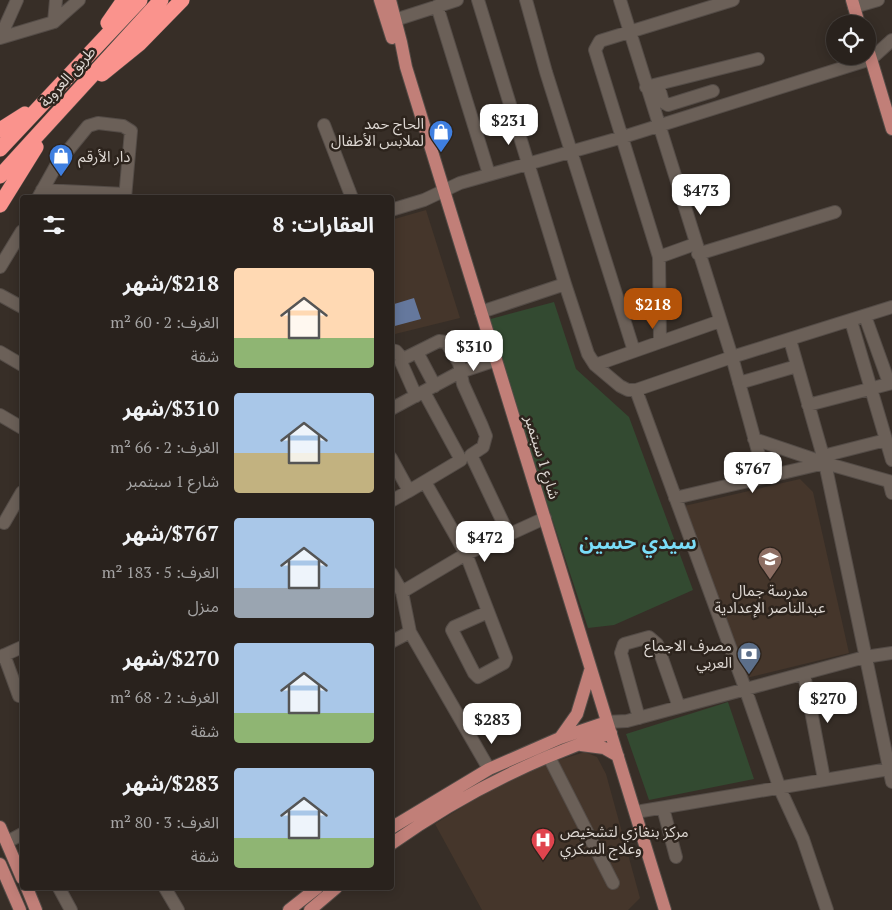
<!DOCTYPE html>
<html lang="ar">
<meta charset="utf-8">
<style>
:root{--surface:#29221d;--page:#312a26;--text:#f1f3f6;--muted:#a5a4a4;--line:#453f3b;--accent:#b45309}
body{margin:0;font-family:"PT Serif","Noto Sans Arabic",serif;background:var(--page);color:var(--text);direction:rtl;height:100vh;display:flex;flex-direction:column;font-size:19px;white-space:nowrap}
*{box-sizing:border-box;margin:0}
p{font-size:16px;color:var(--muted)}
.icon{flex:none;width:28px;height:28px;fill:none;stroke:currentColor;stroke-width:2;stroke-linecap:round;stroke-linejoin:round}
.map{position:relative;flex:1;overflow:hidden;direction:ltr}
.side{position:absolute;left:20px;top:195px;width:374px;height:695px;display:flex;flex-direction:column;background:var(--surface);border-radius:5px;box-shadow:0 2px 12px #0003,0 0 0 1px var(--line);direction:rtl}
.side>*{flex:none}
.buttons{position:absolute;left:826px;top:15px;display:grid;gap:10px}
.buttons a{display:grid;place-items:center;width:50px;height:50px;border-radius:50%;background:var(--surface);box-shadow:0 2px 12px #0003,0 0 0 1px var(--line);font-size:25px}
.price{position:absolute;translate:-50% -42px;padding:0 11px;border-radius:10px;background:#fff;color:#222;font-size:16px;line-height:32px;filter:drop-shadow(0 1px 2px #0008)}
.price::after{content:'';position:absolute;left:50%;top:30px;width:15px;height:11px;margin-left:-8px;background:inherit;clip-path:polygon(0 0,100% 0,50% 100%)}
.price.on{background:var(--accent);color:#fff}
ul{padding:0;list-style:none}
li{display:flex;align-items:center;gap:15px;height:125px;padding:0 20px}
li span{display:grid;place-items:center;flex:none;width:140px;height:100px;border-radius:5px;color:#555}
li>.icon{margin-inline-start:auto}
span .icon{width:60px;height:60px;fill:#fffc;stroke-width:1}
li b{font-size:21px}
h2{display:flex;justify-content:space-between;align-items:center;height:60px;padding:0 20px;font-size:21px}
.map>svg:first-child{display:block}
.built{fill:#45362b}
.green{fill:#334a31}
.water{fill:#65789d}
.lines{fill:none;stroke-linecap:round;stroke-linejoin:round}
.minor-casing{stroke:#544c47;stroke-width:14}
.major-casing{stroke:#544c47;stroke-width:14}
.highway-casing{stroke:#544c47;stroke-width:16}
.minor{stroke:#6b6058;stroke-width:12}
.major{stroke:#c17f78;stroke-width:12}
.highway{stroke:#fa938d;stroke-width:15}
.labels{text-anchor:middle;dominant-baseline:central;stroke-width:5;stroke-linejoin:round;paint-order:stroke}
.street-label{font-size:15px;fill:#ded8d3;stroke:#2d241d}
.poi-label{font-size:15px;fill:#ded8d3;stroke:#2d241d;text-anchor:end}
.district-label{font-size:20px;font-weight:bold;fill:#7addf8;stroke:#2d241d}
</style>
<div class="map">
<svg width="892" height="910" viewBox="0 0 892 910">
<rect width="100%" height="100%" fill="#372e27"/>
<!-- built -->
<path class="built" d="M426,210L460,318L391,335V220Z
M800,479L813,492L849,653L742,679L680,507Z
M585,752L597,757L606,774L640,898L628,910H482L435,824L517,773Z"/>
<!-- green -->
<path class="green" d="M554,302L576,369L629,417L693,590L614,625L588,628L487,320Z
M728,702L754,779L649,800L626,734Z"/>
<!-- water -->
<path class="water" d="M414,298L421,319L391,327V305Z"/>
<g class="lines">
<defs>
<path id="minor" d="M478,0L565,284
M526,0L546,72L634,351
M620,0L732,357L765,477
M437,6L489,174
M854,7L878,0
M395,20L457,0
M54,22L56,0
M0,38L54,22L79,0
M0,38L17,0
M658,84L663,102L668,105L713,91
M646,87L758,59
M324,125L352,198
M42,190L125,194
M38,198L57,164L88,126L98,123L123,126L131,131L125,198
M391,210L424,200L460,183L623,137L871,59L892,40
M698,254L835,212
M659,257L695,244
M0,267L22,231
M0,295L22,307
M481,312L565,284L588,354L595,365L620,386L628,390H636L745,688L780,789L803,839L827,910
M865,316L889,383
M851,321L892,460
M790,340L825,463L892,782
M660,342L659,257L595,50L600,41L733,0
M391,350L396,351L403,359
M0,352L22,365
M417,352L435,386
M595,365L720,321
M739,383L797,366
M636,390L732,357L892,307
M416,396L401,362L403,359L439,341L446,342L459,363L463,384L482,426L486,436L483,447L471,455L508,533
M808,405L892,383
M391,409L460,372L496,360
M0,415L22,428
M754,439L825,463L892,482
M823,456L886,440
M391,458L409,491L461,460L424,392
M889,481L892,493
M425,482L466,554L506,658L504,663L478,677L474,673L452,630L454,627L488,612
M675,498L825,463
M391,501L409,491
M4,523L22,492
M391,573L402,592L410,632L391,642
M402,592L466,554L545,518
M410,632L489,769
M4,655L19,696
M0,657L22,647
M804,674L824,779
M639,718L621,653L624,644L649,637L657,644L679,707
M607,722L627,721L865,657L892,653
M548,755L613,883
M663,808L676,857
M636,812L889,769
M7,842L22,834
M59,888L71,910
M165,888L178,910"/>
<path id="major" d="M380,0L392,38
M390,0L401,42L406,67L665,910
M852,0L859,24
M868,49L892,129
M560,738L577,714L590,671
M581,745L604,748L618,756
M0,827L22,878
M391,828L489,769L560,738L607,722
M391,844C459,796 532,759 611,733
M0,864L20,910
M27,888L36,910
M289,910L317,888
M310,910L336,888"/>
<path id="highway" d="M108,23L124,0
M102,74L139,44L182,0
M0,130L25,114
M0,149L140,0
M0,176L161,0
M0,205L36,147"/>
</defs>
<!-- minor casing -->
<use href="#minor" class="minor-casing"/>
<!-- major casing -->
<use href="#major" class="major-casing"/>
<!-- highway casing -->
<use href="#highway" class="highway-casing"/>
<!-- minor -->
<use href="#minor" class="minor"/>
<!-- major -->
<use href="#major" class="major"/>
<!-- highway -->
<use href="#highway" class="highway"/>
</g>
<!-- icons -->
<defs>
<symbol id="shop-pin" viewBox="-11 -11 22 30"><path d="M0 17L-7.5 6A9.5 9.5 0 1 1 7.5 6Z" fill="#3f7fe0" stroke="#2d241d"/><path d="M-5-2.5h2.3a2.7 3.5 0 0 1 5.4 0H5L5.5 6h-11ZM-1.5-2.5h3a1.5 2.3 0 0 0-3 0Z" fill="#fff"/></symbol>
<symbol id="school-pin" viewBox="-11 -11 22 30"><path d="M0 17L-7.5 6A9.5 9.5 0 1 1 7.5 6Z" fill="#8d6e63" stroke="#2d241d"/><path d="M0-5L7-2L0 1L-7-2ZM-4 1L0 2.5L4 1V4Q0 6-4 4Z" fill="#fff"/></symbol>
<symbol id="bank-pin" viewBox="-11 -11 22 30"><path d="M0 17L-7.5 6A9.5 9.5 0 1 1 7.5 6Z" fill="#5c6f8a" stroke="#2d241d"/><path d="M-6-4H6V4H-6ZM0-2.3a2.3 2.3 0 1 0 0 4.6a2.3 2.3 0 1 0 0-4.6Z" fill="#fff"/></symbol>
<symbol id="hospital-pin" viewBox="-11 -11 22 30"><path d="M0 17L-7.5 6A9.5 9.5 0 1 1 7.5 6Z" fill="#e0444e" stroke="#2d241d"/><path d="M-5-5h3v3.5h4V-5h3V5h-3V1.5h-4V5h-3Z" fill="#fff"/></symbol>
</defs>
<g fill-rule="evenodd">
<use href="#shop-pin" x="427" y="118" width="28" height="38"/>
<use href="#shop-pin" x="47" y="142" width="28" height="38"/>
<use href="#school-pin" x="756" y="545" width="28" height="38"/>
<use href="#bank-pin" x="735" y="640" width="28" height="38"/>
<use href="#hospital-pin" x="529" y="826" width="28" height="38"/>
</g>
<g class="labels">
<!-- street labels -->
<g class="street-label">
<text transform="translate(67 76) rotate(-48)">طريق العروبة</text>
<text transform="translate(543 457) rotate(73)">شارع 1 سبتمبر</text>
</g>
<!-- poi labels -->
<g class="poi-label">
<text x="424" y="123">الحاج حمد<tspan x="424" dy="17">لملابس الأطفال</tspan></text>
<text x="78" y="156" text-anchor="start">دار الأرقم</text>
<text x="770" y="590" text-anchor="middle">مدرسة جمال<tspan x="770" dy="17">عبدالناصر الإعدادية</tspan></text>
<text x="732" y="645">مصرف الاجماع<tspan x="732" dy="17">العربي</tspan></text>
<text x="560" y="831" text-anchor="start">مركز بنغازي لتشخيص<tspan x="560" dy="17">وعلاج السكري</tspan></text>
</g>
<!-- district labels -->
<g class="district-label">
<text x="638" y="541">سيدي حسين</text>
</g>
</g>
</svg>
<div class="buttons">
<a><svg class="icon" aria-label="locate" viewBox="0 0 24 24"><circle cx="12" cy="12" r="6"/><path d="M12 2v4M12 18v4M2 12h4M18 12h4"/></svg></a>
</div>
<b class="price" style="left:509px;top:146px">$231</b>
<b class="price" style="left:701px;top:216px">$473</b>
<b class="price on" style="left:653px;top:330px">$218</b>
<b class="price" style="left:474px;top:372px">$310</b>
<b class="price" style="left:753px;top:494px">$767</b>
<b class="price" style="left:485px;top:563px">$472</b>
<b class="price" style="left:828px;top:724px">$270</b>
<b class="price" style="left:492px;top:745px">$283</b>
<section class="side">
<h2>العقارات: 8<svg class="icon" aria-label="filters" viewBox="0 0 24 24"><path d="M4 7h16M4 17h16"/><circle cx="9" cy="7" r="2"/><circle cx="15" cy="17" r="2"/></svg></h2>
<ul>
<li><span style="background:linear-gradient(#ffd9b3 70%,#8fb573 0)"><svg class="icon" aria-label="home" viewBox="0 0 24 24"><path d="M3 11l9-7 9 7M6 9v11h12V9"/></svg></span><div><b>$218/شهر</b><p>الغرف: 2 · 60 m²</p><p>شقة</p></div></li>
<li><span style="background:linear-gradient(#a9c7e8 60%,#c2b280 0)"><svg class="icon" aria-label="home" viewBox="0 0 24 24"><path d="M3 11l9-7 9 7M6 9v11h12V9"/></svg></span><div><b>$310/شهر</b><p>الغرف: 2 · 66 m²</p><p>شارع 1 سبتمبر</p></div></li>
<li><span style="background:linear-gradient(#a9c7e8 70%,#9aa5b1 0)"><svg class="icon" aria-label="home" viewBox="0 0 24 24"><path d="M3 11l9-7 9 7M6 9v11h12V9"/></svg></span><div><b>$767/شهر</b><p>الغرف: 5 · 183 m²</p><p>منزل</p></div></li>
<li><span style="background:linear-gradient(#a9c7e8 70%,#8fb573 0)"><svg class="icon" aria-label="home" viewBox="0 0 24 24"><path d="M3 11l9-7 9 7M6 9v11h12V9"/></svg></span><div><b>$270/شهر</b><p>الغرف: 2 · 68 m²</p><p>شقة</p></div></li>
<li><span style="background:linear-gradient(#a9c7e8 70%,#8fb573 0)"><svg class="icon" aria-label="home" viewBox="0 0 24 24"><path d="M3 11l9-7 9 7M6 9v11h12V9"/></svg></span><div><b>$283/شهر</b><p>الغرف: 3 · 80 m²</p><p>شقة</p></div></li>
</ul>
</section>
</div>
